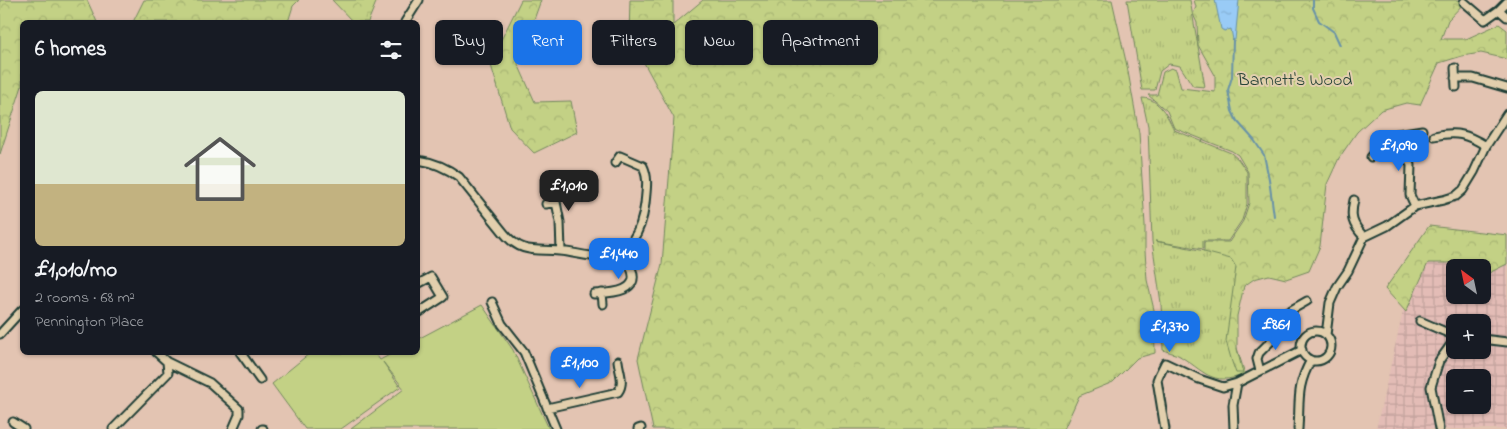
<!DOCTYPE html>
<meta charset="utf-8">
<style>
:root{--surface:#171b24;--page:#20242c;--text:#f1f3f6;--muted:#9ea1a6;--line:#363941;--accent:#1a73e8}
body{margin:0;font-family:"Indie Flower",sans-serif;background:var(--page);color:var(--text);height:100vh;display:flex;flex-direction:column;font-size:19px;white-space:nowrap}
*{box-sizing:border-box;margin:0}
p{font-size:16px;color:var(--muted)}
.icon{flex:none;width:28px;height:28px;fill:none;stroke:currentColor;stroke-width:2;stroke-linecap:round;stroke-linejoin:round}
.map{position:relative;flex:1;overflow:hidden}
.panel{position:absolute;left:20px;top:20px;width:400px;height:335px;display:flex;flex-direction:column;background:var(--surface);border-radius:8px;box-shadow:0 1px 4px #0004}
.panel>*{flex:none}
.guide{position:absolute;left:435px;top:20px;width:475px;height:45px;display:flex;gap:10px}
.needle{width:32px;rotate:327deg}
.tools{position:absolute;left:1446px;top:259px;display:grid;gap:10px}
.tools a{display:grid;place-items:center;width:45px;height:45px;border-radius:8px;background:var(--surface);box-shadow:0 1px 4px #0004;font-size:25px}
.price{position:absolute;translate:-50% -42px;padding:0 11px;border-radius:10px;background:var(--accent);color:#fff;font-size:16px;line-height:32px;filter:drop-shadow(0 1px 2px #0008)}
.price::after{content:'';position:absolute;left:50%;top:30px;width:15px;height:11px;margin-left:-8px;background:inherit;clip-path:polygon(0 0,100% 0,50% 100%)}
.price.active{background:#222;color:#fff}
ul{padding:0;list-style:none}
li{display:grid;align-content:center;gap:10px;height:265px;padding:0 15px}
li+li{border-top:1px solid var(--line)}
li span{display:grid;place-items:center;height:155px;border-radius:8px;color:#555}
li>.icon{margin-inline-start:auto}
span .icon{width:90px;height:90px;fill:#fffc;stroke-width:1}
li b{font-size:21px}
h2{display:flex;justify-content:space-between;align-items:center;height:60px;padding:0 15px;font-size:21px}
.tag{padding:0 18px;border-radius:8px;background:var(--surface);box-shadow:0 1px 4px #0004;font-size:18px;line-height:45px}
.tag.active{background:var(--accent);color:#fff}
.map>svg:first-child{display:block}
.industrial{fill:url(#industrial-grid);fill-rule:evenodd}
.grass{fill:url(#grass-tufts);stroke:#71875c}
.forest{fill:url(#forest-crowns);stroke:#71875c}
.green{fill:#c3d185;stroke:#71875c}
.water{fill:url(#water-ripples);stroke:#6892a8}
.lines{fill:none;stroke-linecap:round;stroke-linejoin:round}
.stream{stroke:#6892a8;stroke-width:2}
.street-casing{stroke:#1f3d34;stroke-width:11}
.street{stroke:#e2cfad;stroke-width:7}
.labels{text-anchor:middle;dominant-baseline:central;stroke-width:4;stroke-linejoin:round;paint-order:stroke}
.park-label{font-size:18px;fill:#274438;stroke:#e2cfad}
</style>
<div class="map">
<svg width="1507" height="429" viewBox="0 0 1507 429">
<defs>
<pattern id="industrial-grid" width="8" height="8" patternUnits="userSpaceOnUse" patternTransform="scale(1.25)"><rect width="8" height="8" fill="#e3bcb6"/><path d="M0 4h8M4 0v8" fill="none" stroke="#c2a29d"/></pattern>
<pattern id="grass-tufts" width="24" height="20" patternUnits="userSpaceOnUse" patternTransform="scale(1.25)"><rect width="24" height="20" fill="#c3d185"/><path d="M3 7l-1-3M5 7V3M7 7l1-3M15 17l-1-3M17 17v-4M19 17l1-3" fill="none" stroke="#a7b473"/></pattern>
<pattern id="forest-crowns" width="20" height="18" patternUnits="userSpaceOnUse" patternTransform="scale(1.25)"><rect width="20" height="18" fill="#c3d185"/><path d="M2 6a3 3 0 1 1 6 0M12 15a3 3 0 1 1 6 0" fill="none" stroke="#a7b473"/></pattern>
<pattern id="water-ripples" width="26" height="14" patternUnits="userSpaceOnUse" patternTransform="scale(1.25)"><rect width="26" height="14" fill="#99cbf6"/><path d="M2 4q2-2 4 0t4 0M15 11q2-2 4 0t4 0" fill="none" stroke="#83afd4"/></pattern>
</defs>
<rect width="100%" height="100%" fill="#e3c4b2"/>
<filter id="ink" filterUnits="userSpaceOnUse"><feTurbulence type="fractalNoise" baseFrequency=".02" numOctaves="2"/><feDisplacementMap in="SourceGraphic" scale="10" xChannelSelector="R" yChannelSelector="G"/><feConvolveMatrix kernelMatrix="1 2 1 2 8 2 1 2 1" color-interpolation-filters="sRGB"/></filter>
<g filter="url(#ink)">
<!-- industrial -->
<path class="industrial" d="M1419,242L1507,252V429H1376ZM1455,268H1482V295H1455ZM1455,322H1482V350H1455ZM1455,378H1482V405H1455Z"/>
<!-- grass -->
<path class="grass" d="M1127,0H1190L1205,87L1193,86L1180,66L1169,64L1160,71L1155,90H1142Z
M1142,98C1159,98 1168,117 1174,130L1231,153L1238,159L1247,172V204L1242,220L1228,241H1203V249L1155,241L1244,259L1232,332L1245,374C1211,388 1204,370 1178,355C1173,353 1168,352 1163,350L1161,303L1152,241L1148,126Z"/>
<!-- forest -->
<path class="forest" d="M0,0H87L97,22H22V86L0,154Z
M144,0H299L293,6L288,22H133Z
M332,0H377L368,22H353Z
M521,0H541L518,64L535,102L571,101L577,132L534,153L510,128L490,62Z
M630,0H673V25L703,0H1112L1127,66L1139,133L1145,225V251L1147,280L1154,310L1155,353L1137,358L1113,382L1079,396L1064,429H653L638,359L662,264L674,118L629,35Z
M1194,0H1467L1448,20L1441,39H1466L1499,24L1507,30V59L1481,53L1462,56L1439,63L1420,105L1406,103L1381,110L1357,132L1339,158L1327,184L1320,246L1309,271L1286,279L1269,275L1254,279L1244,286L1237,316V349L1243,373H1236L1232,362L1226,341L1236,267L1231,259L1204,252V242H1229L1243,221L1249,203L1248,172L1238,155L1232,151L1174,128L1167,111L1148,95H1157L1163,72L1171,68L1176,70L1181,88L1215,92V75L1198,45L1197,23L1193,14L1196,7Z
M1429,226L1507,235V264L1489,273L1484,263H1428L1406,312L1385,289Z"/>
<!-- green -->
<path class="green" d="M482,305L513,350L549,429H351L404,389L383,362L400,387L341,429H305L272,384L310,353H375L380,360L393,353L418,352V339Z"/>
<!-- water -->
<path class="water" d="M1215,0H1239L1235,40H1233L1231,29L1224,31L1221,29Z"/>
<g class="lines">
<!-- stream -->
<path class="stream" d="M1313,0V8L1319,21L1334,32L1340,45
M1233,40L1232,77L1228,90L1232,111L1237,121L1254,140L1264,155L1269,179L1274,216"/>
<defs>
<path id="street" d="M1464,2L1485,20L1499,10
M1507,2L1499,10L1507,17
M405,22L419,0
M1455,68L1456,87
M1455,78H1473L1507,88
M1392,135L1422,130
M1434,136C1456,131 1467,134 1486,146
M1371,157L1392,135L1411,165L1410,195L1415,206
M418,160C432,162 447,168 459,177L504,233C521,254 535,249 559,251C575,252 593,259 608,256C633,251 642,226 645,204C646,191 649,178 643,166L620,156L615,163
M1354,200C1350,217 1352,224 1364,237
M546,204L556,202L560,222L561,251
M418,284L431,277L443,297L418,313
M602,293L603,304
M594,294C609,293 642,293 631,268C629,263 625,257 621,251
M492,302L502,324L524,352L556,429
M1420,321L1455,336
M1301 346a15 15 0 1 1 30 0a15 15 0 1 1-30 0Z
M0,334L22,310
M1326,335L1330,303L1337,287L1348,271L1364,237L1387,226L1415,206L1443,200L1456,196L1463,190L1474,172L1486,146L1507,114
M1482,339L1507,342
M240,352L260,380
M167,362L210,383L239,409V415L233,429
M1260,371L1257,359L1259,353L1271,341L1273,326L1279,317L1307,301
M547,408L618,392C625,383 619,371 618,361
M13,422L24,429
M113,429L168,373L167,362L156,352
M262,429H263
M638,429L641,428
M1165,429L1157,380L1159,375L1165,363L1199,379L1223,387L1237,383L1302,350
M1234,429L1233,405L1237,383
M1298,429C1300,400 1296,387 1311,360
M1439,429L1431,387L1439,361L1455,339"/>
</defs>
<!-- street casing -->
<use href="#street" class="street-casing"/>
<!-- street -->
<use href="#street" class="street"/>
</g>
</g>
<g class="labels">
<!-- park labels -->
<g class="park-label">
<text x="1295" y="81">Barnett's Wood</text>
</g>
</g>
</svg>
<div class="tools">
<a><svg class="needle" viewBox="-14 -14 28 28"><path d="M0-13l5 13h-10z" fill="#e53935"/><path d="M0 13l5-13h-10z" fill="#9ea1a6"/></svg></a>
<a>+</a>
<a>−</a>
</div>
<b class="price" style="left:1399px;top:172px">£1,090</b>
<b class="price active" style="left:569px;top:212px">£1,010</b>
<b class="price" style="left:619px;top:280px">£1,440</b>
<b class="price" style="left:1276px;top:351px">£861</b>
<b class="price" style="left:1170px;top:353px">£1,370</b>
<b class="price" style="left:580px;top:389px">£1,100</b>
<div class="guide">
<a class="tag">Buy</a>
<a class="tag active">Rent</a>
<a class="tag">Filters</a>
<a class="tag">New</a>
<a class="tag">Apartment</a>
</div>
<section class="panel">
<h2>6 homes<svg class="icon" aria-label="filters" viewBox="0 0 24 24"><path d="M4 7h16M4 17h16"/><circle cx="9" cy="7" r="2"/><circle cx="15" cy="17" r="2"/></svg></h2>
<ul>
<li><span style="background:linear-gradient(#dfe7d0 60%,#c2b280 0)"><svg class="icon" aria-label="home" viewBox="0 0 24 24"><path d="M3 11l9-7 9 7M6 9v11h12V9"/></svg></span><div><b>£1,010/mo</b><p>2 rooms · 68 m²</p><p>Pennington Place</p></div></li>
</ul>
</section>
</div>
